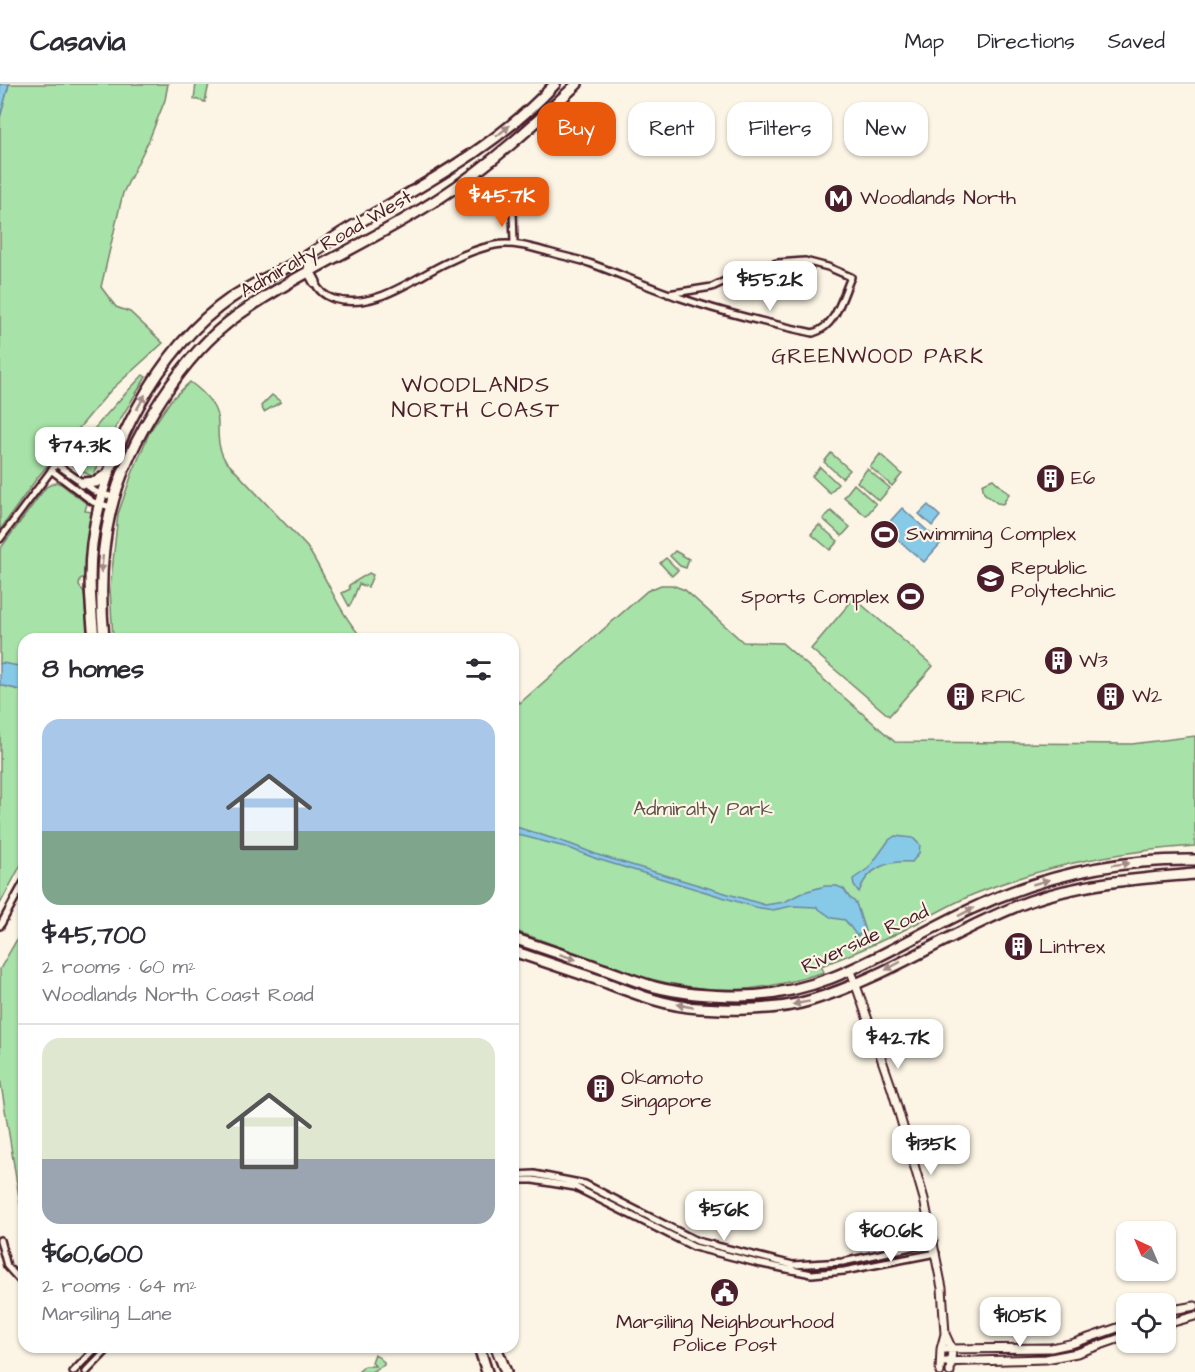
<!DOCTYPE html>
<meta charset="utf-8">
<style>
:root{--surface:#fff;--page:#f2f2f3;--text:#2b2b33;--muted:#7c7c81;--line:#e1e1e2;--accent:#ea580c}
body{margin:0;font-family:"Architects Daughter",sans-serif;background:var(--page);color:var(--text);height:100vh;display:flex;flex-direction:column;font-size:22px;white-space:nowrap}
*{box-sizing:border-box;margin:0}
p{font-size:20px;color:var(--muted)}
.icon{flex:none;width:33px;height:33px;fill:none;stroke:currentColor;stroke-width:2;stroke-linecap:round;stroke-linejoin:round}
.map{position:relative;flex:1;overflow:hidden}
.sheet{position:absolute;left:18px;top:549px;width:501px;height:720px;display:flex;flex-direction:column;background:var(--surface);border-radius:18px;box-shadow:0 2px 4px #0004}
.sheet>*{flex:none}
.top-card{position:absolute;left:537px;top:18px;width:567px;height:54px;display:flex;gap:12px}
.needle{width:39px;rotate:316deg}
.fabs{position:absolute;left:1116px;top:1137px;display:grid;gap:12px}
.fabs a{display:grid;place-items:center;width:60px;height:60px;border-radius:12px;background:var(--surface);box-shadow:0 2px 4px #0004;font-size:30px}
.price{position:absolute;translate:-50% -51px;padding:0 14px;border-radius:12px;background:#fff;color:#222;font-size:20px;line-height:39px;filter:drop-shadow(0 2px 3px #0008)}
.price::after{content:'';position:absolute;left:50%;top:36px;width:18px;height:14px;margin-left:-9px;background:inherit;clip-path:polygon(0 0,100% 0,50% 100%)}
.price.selected{background:var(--accent);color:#fff}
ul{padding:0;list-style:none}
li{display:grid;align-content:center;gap:12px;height:318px;padding:0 24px}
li+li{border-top:2px solid var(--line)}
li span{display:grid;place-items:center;height:186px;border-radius:18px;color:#555}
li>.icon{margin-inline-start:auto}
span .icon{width:108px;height:108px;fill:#fffc;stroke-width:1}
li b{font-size:26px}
h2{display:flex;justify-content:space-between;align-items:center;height:72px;padding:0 24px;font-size:26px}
.pill{padding:0 21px;border-radius:18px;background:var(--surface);box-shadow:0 2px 4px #0004;font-size:21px;line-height:54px}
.pill.selected{background:var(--accent);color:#fff}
header{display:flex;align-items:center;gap:36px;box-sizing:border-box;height:84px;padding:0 30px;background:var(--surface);border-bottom:2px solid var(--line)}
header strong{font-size:28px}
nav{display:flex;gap:33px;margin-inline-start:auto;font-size:21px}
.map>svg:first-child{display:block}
.green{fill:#a7e2a8;stroke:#78806a;stroke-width:1.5}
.water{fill:#86cae8;stroke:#6e869c;stroke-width:1.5}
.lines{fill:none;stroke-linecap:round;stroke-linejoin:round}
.minor-casing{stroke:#4a1f2b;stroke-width:10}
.tertiary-casing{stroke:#4a1f2b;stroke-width:11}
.primary-casing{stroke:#4a1f2b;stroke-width:14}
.minor{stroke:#fcf5e5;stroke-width:5}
.tertiary{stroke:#fcf5e5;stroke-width:7}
.primary{stroke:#fcf5e5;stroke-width:9}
.oneway{fill:#a38a88}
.labels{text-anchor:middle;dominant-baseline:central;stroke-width:4.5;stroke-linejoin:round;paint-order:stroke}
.poi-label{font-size:20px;fill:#4a1f2b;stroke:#fcf5e5;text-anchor:start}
.street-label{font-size:20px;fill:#4a1f2b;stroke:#fcf5e5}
.park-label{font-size:20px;fill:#61504a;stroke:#fcf5e5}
.neighbourhood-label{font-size:21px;letter-spacing:1.5px;fill:#4a1f2b;stroke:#fcf5e5}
.quarter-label{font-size:22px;letter-spacing:1.5px;fill:#4a1f2b;stroke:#fcf5e5}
</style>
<header>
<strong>Casavia</strong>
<nav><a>Map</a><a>Directions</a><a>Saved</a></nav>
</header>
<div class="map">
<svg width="1195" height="1288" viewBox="0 0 1195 1288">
<rect width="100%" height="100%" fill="#fcf5e5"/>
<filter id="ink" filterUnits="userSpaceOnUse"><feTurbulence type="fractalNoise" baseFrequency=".0167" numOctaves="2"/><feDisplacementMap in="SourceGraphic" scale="12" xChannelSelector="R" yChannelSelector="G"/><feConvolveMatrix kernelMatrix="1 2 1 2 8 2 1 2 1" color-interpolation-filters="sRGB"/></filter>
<g filter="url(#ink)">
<!-- green -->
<path class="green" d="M9,0H168L165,16L149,56L123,109L101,203L116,223L130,228L163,259L111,306L37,394L0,446V32Z
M196,0H209L205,18L194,15Z
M143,291L146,293L115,344L93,393L73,382L70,376C92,345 117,318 143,291Z
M190,298C204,308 218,322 218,340C218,354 218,364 225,376L307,463C328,495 337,526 363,555H113L110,506L118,430L132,390L150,347L171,316Z
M272,311L281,318L264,328L261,322Z
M831,369L850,386L842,394L824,378Z
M880,370L902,390L892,402L870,383Z
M820,383L838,400L830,409L812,392Z
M867,385L890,404L879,417L857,398Z
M993,395L1009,410L1003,420L997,419L984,409L982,400Z
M56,398L61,400L87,420L85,427L92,428L85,493L80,495L79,502L84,508L88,555H24V583L0,580V465L46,403Z
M854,400L876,420L866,432L844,413Z
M831,427L850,443L842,452L823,435Z
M819,441L838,457L830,466L811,450Z
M675,467L689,475L686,484L680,482L670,472Z
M666,474L678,486L672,492L660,479Z
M369,489L373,491L368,503L359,500L351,520L349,522L342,509L350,505L349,501Z
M661,501H672L685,506L743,558L782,559L895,658L1132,660L1195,652V762C1119,767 1048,780 977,809C949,820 923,837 896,850C871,862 845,873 821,882L824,888C758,910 710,911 643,893L513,846V618L518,617L520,619L647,507Z
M854,514L933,582L889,632L811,565Z
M0,601L24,607V775L0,820Z
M24,843V1144L0,994V885Z
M375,1270L384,1278V1281L371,1288H358L365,1282H375L372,1278Z"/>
<!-- water -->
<path class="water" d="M0,0H9L0,34Z
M928,421L940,432L932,442L919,430Z
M902,424L941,459L924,478L884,444Z
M2,579L24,583V607L0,601V580Z
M513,742L570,760L598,771L765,821L784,818L804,808L825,802H837L844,805L849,813L856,819L865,847L857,852L845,836L832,834L816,823L792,822L773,826L755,823L597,775L569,764L515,750L513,749Z
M895,752L913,754L920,761L919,769L912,778C888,776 867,784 859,808L854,802L853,795L869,784L889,756Z"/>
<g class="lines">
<defs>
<path id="minor" d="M513,128L514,159
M315,198C318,207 325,212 334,215C375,227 413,194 448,178C462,171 479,164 495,161C514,158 530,163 548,168C562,172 578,175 592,180C622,191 651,204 681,214C724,229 768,239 813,249C836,243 842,213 851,193L828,183L805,177L777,179L746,187L712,203L668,210
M51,386L93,418L111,423
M0,455L56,380L96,408L113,413
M0,842L24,798
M513,1091L534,1090L585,1100L697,1157L793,1181L843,1178L934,1158
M513,1096H533L575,1103L694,1163L757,1179L812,1190L844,1187L936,1169
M0,1156L7,1182L24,1201
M73,1288L97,1263
M86,1288L110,1263"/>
<path id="tertiary" d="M851,887L892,1005L924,1115L942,1204L945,1250L941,1265L940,1288
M1166,1227L1195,1222
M1166,1240L1195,1232
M945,1250L952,1265L950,1288
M941,1265L1051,1264L1074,1259L1126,1241
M941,1278L1046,1275L1077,1269L1126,1252"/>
<path id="primary" d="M311,170L309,187L315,198
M82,399L96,398L109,389
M94,555C91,523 88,492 92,460C103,372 157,265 231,214C252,200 277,189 299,177C316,167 331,155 348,145C422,101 496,64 555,0
M104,555C95,461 110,393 162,314C183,282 206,254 238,231C302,186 376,156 441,113C490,81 535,40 577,0
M513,854C543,864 573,874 603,885C621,891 637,898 655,903C682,910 711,912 740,912C828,912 895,860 971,825C1041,792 1117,775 1195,776
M513,867C542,877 570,886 599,896C631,908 664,922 699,924C735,926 777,927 812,916C888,893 955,845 1030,817C1085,798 1138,795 1195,790
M479,1263L487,1288
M496,1263L506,1288"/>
</defs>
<!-- minor casing -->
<use href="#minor" class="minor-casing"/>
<!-- tertiary casing -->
<use href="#tertiary" class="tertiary-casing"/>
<!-- primary casing -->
<use href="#primary" class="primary-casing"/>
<!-- minor -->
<use href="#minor" class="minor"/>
<!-- tertiary -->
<use href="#tertiary" class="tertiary"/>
<!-- primary -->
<use href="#primary" class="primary"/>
</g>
<!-- one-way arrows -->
<defs><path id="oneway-solid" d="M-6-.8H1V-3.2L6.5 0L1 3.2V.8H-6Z" transform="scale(1.5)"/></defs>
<g class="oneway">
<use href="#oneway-solid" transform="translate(503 47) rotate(-39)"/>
<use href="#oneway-solid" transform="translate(141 318) rotate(-61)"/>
<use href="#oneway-solid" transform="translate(102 480) rotate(96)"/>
<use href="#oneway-solid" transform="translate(1121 780) rotate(-7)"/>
<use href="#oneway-solid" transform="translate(1041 798) rotate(-16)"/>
<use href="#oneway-solid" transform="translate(966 828) rotate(-27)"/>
<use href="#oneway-solid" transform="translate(568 873) rotate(18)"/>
<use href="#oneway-solid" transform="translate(893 882) rotate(152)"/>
<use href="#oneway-solid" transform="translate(801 919) rotate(170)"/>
<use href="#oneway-solid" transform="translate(685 922) rotate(-170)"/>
</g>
</g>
<!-- icons -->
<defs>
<symbol id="metro-disc" viewBox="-11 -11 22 22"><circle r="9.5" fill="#4a1f2b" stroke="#fcf5e5"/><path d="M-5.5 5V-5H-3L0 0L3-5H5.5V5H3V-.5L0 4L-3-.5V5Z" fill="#fff"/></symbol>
<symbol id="building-disc" viewBox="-11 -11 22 22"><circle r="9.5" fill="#4a1f2b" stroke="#fcf5e5"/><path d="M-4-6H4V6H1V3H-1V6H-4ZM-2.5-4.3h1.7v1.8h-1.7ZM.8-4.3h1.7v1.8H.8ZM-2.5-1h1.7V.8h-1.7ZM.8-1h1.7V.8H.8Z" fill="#fff"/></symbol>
<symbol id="stadium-disc" viewBox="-11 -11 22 22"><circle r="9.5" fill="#4a1f2b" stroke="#fcf5e5"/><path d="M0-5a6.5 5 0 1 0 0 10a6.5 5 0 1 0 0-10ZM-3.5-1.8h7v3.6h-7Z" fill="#fff"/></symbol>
<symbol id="university-disc" viewBox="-11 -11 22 22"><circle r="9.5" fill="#4a1f2b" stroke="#fcf5e5"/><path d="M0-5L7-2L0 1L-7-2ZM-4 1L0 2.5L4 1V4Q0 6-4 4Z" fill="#fff"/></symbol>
<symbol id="civic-disc" viewBox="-11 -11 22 22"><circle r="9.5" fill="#4a1f2b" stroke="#fcf5e5"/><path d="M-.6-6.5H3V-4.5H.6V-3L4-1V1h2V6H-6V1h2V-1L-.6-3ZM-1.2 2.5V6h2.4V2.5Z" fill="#fff"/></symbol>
</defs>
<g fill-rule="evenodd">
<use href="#metro-disc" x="822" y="98" width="33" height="33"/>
<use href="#building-disc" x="1034" y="378" width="33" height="33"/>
<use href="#stadium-disc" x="868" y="434" width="33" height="33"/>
<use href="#university-disc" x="974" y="478" width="33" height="33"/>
<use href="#stadium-disc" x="894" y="496" width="33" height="33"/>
<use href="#building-disc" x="1042" y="560" width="33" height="33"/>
<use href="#building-disc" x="944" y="596" width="33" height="33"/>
<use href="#building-disc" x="1094" y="596" width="33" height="33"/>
<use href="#building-disc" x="1002" y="846" width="33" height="33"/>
<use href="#building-disc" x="584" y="988" width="33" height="33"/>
<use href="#civic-disc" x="708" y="1192" width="33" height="33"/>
</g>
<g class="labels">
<!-- poi labels -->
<g class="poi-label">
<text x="860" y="114">Woodlands North</text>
<text x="1071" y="394">E6</text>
<text x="906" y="450">Swimming Complex</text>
<text x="1011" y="484">Republic<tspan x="1011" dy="23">Polytechnic</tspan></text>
<text x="889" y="513" text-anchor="end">Sports Complex</text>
<text x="1079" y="577">W3</text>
<text x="981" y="612">RPIC</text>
<text x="1132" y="612">W2</text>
<text x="1039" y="863">Lintrex</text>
<text x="621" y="994">Okamoto<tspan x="621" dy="23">Singapore</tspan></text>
<text x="725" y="1238" text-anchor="middle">Marsiling Neighbourhood<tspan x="725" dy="23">Police Post</tspan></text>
</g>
<!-- street labels -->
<g class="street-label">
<text transform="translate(326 160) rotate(-30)">Admiralty Road West</text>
<text transform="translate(865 855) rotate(-25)">Riverside Road</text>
</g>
<!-- park labels -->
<g class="park-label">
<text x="703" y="725">Admiralty Park</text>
</g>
<!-- neighbourhood labels -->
<g class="neighbourhood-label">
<text x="878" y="272">GREENWOOD PARK</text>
</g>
<!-- quarter labels -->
<g class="quarter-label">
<text x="476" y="301">WOODLANDS<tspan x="476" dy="25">NORTH COAST</tspan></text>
</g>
</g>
</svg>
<div class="fabs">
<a><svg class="needle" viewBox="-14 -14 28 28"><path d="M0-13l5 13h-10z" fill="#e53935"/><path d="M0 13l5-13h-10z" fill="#7c7c81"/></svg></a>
<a><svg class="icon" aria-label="locate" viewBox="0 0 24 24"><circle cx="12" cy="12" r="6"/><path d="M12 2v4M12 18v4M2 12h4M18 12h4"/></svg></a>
</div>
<b class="price selected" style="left:502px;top:144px">$45.7K</b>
<b class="price" style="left:770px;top:228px">$55.2K</b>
<b class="price" style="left:80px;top:394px">$74.3K</b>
<b class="price" style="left:898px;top:986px">$42.7K</b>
<b class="price" style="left:931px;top:1092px">$135K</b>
<b class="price" style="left:724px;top:1158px">$56K</b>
<b class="price" style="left:891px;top:1179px">$60.6K</b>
<b class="price" style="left:1020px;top:1264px">$105K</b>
<div class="top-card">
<a class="pill selected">Buy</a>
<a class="pill">Rent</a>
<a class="pill">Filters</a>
<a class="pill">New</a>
</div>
<section class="sheet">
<h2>8 homes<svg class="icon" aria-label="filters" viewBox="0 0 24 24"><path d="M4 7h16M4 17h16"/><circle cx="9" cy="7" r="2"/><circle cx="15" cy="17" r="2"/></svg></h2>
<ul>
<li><span style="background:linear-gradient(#a9c7e8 60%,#7fa58c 0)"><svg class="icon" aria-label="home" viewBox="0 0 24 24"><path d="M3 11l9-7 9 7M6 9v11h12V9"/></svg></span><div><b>$45,700</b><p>2 rooms · 60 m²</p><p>Woodlands North Coast Road</p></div></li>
<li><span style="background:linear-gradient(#dfe7d0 65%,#9aa5b1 0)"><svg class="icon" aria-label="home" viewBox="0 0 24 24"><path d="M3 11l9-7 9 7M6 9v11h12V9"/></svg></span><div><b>$60,600</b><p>2 rooms · 64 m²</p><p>Marsiling Lane</p></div></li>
</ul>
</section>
</div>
